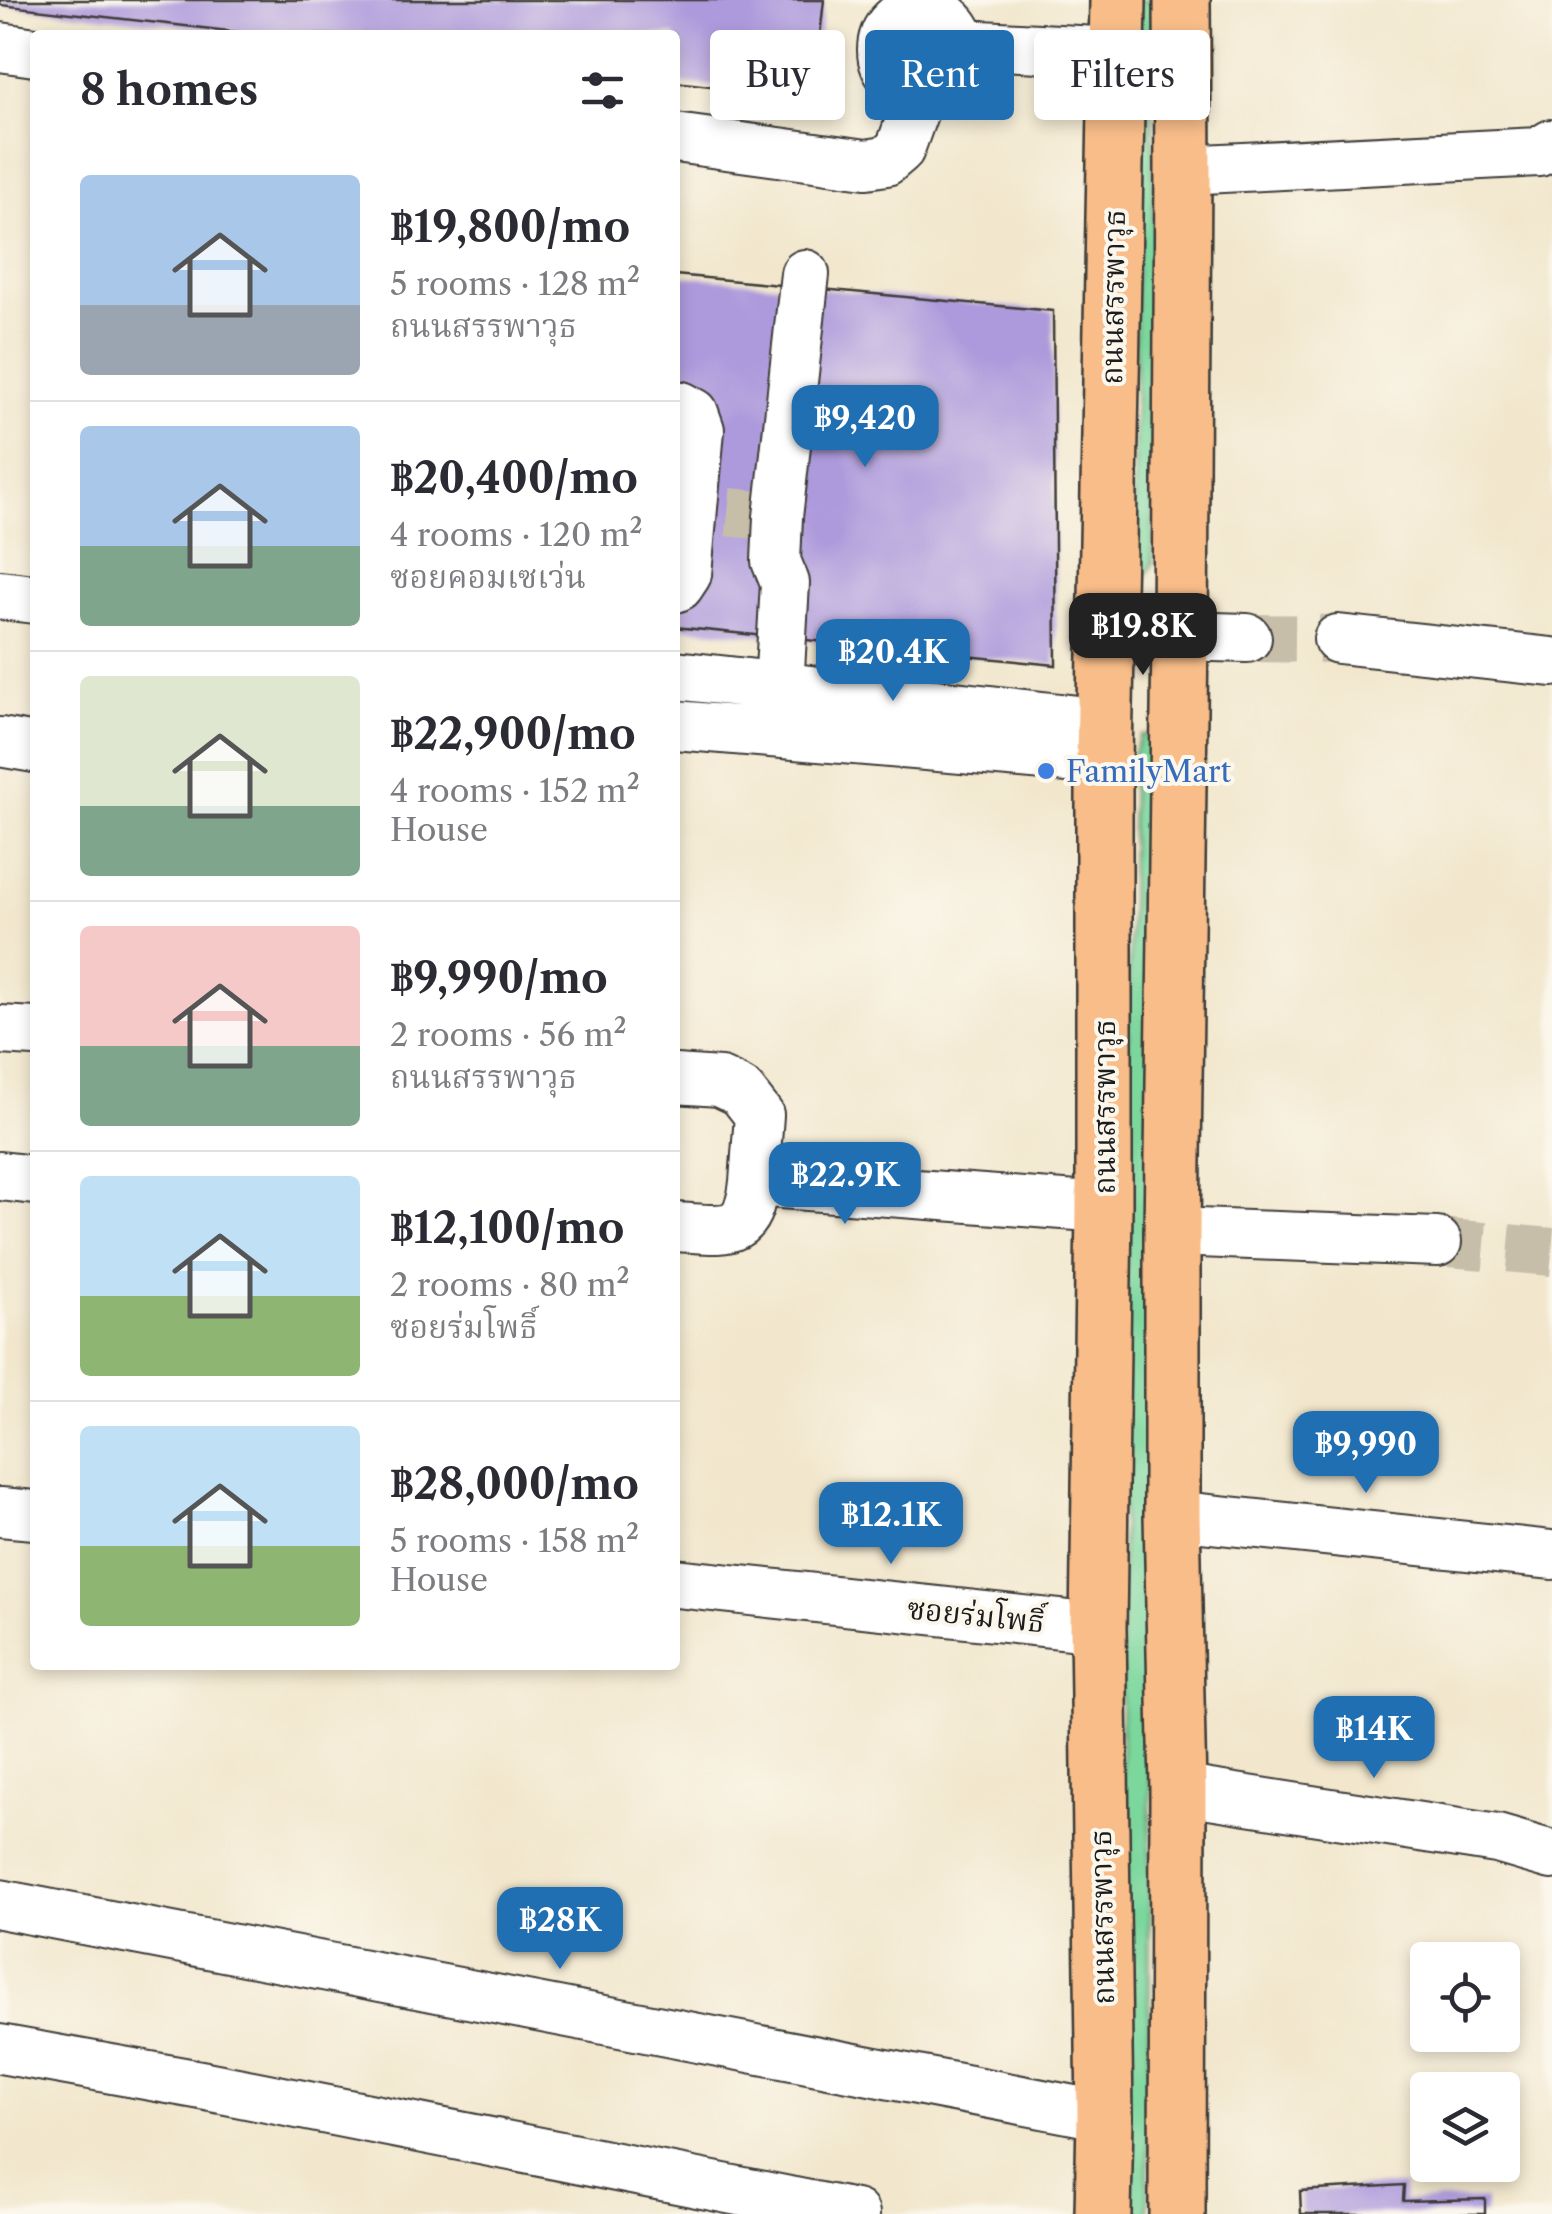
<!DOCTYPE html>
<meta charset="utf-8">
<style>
:root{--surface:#fff;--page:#f2f2f3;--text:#2b2b33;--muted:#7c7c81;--line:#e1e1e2;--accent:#1f6fb2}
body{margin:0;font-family:"Libre Caslon Text","Noto Serif Thai",serif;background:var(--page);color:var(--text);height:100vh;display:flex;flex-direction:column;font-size:38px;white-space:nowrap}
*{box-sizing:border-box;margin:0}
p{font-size:32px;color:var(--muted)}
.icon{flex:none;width:55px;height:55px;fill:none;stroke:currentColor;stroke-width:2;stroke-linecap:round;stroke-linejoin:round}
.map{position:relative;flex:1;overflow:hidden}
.sheet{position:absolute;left:30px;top:30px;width:650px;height:1640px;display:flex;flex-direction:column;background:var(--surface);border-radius:10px;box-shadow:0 5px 15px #0003}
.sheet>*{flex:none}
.top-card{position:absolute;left:710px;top:30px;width:690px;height:90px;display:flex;gap:20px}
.tools{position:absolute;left:1410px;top:1942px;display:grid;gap:20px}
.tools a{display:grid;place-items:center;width:110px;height:110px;border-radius:10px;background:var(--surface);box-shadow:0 5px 15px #0003;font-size:50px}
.price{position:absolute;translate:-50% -85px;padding:0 22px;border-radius:20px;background:var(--accent);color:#fff;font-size:32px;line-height:65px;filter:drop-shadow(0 2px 5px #0008)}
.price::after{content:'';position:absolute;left:50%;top:60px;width:30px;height:22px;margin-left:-15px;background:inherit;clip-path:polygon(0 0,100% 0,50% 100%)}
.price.selected{background:#222;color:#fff}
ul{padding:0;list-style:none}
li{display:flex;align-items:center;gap:30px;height:250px;padding:0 50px}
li+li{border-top:2px solid var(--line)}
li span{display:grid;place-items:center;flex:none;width:280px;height:200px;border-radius:10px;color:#555}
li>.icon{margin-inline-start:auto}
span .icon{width:120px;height:120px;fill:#fffc;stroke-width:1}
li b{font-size:42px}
h2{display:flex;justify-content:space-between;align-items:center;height:120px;padding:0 50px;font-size:42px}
.chip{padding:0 35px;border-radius:10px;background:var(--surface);box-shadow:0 5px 15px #0003;font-size:35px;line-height:90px}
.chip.selected{background:var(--accent);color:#fff}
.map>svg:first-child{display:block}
.green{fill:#7cd79d;stroke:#4c7a5c;stroke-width:2.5}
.building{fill:#ad9adc}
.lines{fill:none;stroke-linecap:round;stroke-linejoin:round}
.minor-tunnel{stroke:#c7beaa;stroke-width:48;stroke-dasharray:48 24;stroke-linecap:butt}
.minor-casing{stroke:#3c3a37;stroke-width:52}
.major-casing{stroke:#3c3a37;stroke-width:60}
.minor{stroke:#fff;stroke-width:48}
.major{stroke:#f8bd89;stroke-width:55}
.shop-dot{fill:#3f7fe0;stroke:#fbf7ec;stroke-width:4}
.labels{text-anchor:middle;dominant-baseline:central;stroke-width:8;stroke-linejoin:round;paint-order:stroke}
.street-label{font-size:30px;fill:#1c1c1c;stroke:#fbf7ec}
.shop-label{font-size:30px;fill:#366cbe;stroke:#fbf7ec;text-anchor:start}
</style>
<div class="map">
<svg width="1552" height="2214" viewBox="0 0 1552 2214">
<rect width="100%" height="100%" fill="#fbf7ec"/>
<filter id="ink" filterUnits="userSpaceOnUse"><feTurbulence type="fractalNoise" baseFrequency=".01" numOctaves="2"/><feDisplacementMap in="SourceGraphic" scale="20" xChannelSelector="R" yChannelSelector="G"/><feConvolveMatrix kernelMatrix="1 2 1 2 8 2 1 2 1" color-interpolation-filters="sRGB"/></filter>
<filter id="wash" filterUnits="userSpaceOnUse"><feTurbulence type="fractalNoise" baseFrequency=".0048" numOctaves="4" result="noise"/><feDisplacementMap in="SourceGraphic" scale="40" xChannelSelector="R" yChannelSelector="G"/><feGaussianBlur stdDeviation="2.25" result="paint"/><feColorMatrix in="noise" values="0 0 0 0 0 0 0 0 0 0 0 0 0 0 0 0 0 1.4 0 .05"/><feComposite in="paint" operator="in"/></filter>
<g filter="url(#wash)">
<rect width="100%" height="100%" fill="#f2e7cd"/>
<!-- green -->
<path class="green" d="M1138,0H1153V563L1142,583L1134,577Z
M1141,735H1153L1156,751L1148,2214H1122L1121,1636L1132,757Z"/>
<g id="blocks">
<!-- building -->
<path class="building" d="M0,0H824L813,98L675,82V35H264L0,5Z
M675,275L1053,311L1056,665L675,627Z
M1404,2185L1403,2201L1485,2199V2214H1301L1300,2191Z"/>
</g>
</g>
<g filter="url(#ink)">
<use href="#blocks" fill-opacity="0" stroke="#3c3a37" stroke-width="2.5"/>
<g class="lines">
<!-- minor-tunnel -->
<path class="minor-tunnel" d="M728,512L778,517
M1247,638L1338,639
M1437,1242L1552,1252"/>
<defs>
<path id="minor" d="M882 50a40 40 0 1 1 80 0a40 40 0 1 1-80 0Z
M962,44L1118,52
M0,47L35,52
M675,138L866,164L886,161L900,149L921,91
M1183,170L1539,152L1552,144
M675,405L681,406L694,413L700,430L687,574L679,586L675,588
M0,595L35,599
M1180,636L1247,638
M1338,639L1552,662
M675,675L1105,723
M779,688L785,583L776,561L778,517L805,274
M675,725L1104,761
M0,742L35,748
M0,1030L35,1032
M675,1079L720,1082L741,1092L759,1115L754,1182L1104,1208
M0,1176L35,1180
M675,1227C723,1229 748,1240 754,1182
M1172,1232L1437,1242
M0,1512L35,1515
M1172,1515L1552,1555
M675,1583L1098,1628
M1178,1789L1497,1839L1552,1855
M0,1904L1105,2116
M0,2049L201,2085L855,2214"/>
<path id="major" d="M1103,2214L1105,2116L1098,1628L1104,1208V761L1118,0
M1177,2214L1178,1789L1172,1515V1232L1180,636L1183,170L1182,0"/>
</defs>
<!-- minor casing -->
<use href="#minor" class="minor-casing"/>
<!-- major casing -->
<use href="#major" class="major-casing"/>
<!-- minor -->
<use href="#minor" class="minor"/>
<!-- major -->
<use href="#major" class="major"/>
</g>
</g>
<!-- markers -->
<circle class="shop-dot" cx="1046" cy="771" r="10"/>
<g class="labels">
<!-- street labels -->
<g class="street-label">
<text transform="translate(1113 297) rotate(-89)">ถนนสรรพาวุธ</text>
<text transform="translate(1104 1107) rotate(-90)">ถนนสรรพาวุธ</text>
<text transform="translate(976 1615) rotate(6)">ซอยร่มโพธิ์</text>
<text transform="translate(1102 1917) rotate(-91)">ถนนสรรพาวุธ</text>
</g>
<!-- shop labels -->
<g class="shop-label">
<text x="1066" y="771">FamilyMart</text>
</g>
</g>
</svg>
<div class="tools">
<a><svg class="icon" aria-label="locate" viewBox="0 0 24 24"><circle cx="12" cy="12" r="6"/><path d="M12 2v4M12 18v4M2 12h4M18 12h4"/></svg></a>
<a><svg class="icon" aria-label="layers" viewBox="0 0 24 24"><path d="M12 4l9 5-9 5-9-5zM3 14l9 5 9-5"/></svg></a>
</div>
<b class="price" style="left:865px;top:470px">฿9,420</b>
<b class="price selected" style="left:1143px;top:678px">฿19.8K</b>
<b class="price" style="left:893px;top:704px">฿20.4K</b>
<b class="price" style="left:845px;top:1227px">฿22.9K</b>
<b class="price" style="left:1366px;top:1496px">฿9,990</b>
<b class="price" style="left:891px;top:1567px">฿12.1K</b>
<b class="price" style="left:1374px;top:1781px">฿14K</b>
<b class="price" style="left:560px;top:1972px">฿28K</b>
<div class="top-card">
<a class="chip">Buy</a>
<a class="chip selected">Rent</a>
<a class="chip">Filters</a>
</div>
<section class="sheet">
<h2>8 homes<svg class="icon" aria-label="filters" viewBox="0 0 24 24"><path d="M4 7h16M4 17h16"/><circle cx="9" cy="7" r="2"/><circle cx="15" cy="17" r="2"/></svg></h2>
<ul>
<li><span style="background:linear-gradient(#a9c7e8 65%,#9aa5b1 0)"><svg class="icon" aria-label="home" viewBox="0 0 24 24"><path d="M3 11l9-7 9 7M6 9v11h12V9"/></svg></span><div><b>฿19,800/mo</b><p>5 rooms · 128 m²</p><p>ถนนสรรพาวุธ</p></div></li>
<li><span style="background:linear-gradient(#a9c7e8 60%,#7fa58c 0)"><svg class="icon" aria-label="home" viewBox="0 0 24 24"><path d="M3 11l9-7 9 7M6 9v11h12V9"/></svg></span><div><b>฿20,400/mo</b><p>4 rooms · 120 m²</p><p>ซอยคอมเซเว่น</p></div></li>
<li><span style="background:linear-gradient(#dfe7d0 65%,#7fa58c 0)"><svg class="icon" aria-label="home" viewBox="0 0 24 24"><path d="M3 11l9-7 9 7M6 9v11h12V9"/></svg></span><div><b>฿22,900/mo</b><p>4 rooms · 152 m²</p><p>House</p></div></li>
<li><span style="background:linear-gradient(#f6c9c9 60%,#7fa58c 0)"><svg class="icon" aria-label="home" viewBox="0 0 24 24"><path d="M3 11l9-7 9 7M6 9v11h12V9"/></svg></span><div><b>฿9,990/mo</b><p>2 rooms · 56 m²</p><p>ถนนสรรพาวุธ</p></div></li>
<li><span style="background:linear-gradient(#bfe0f5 60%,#8fb573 0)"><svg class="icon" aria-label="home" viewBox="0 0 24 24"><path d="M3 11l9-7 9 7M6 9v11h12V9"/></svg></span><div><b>฿12,100/mo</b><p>2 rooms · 80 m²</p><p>ซอยร่มโพธิ์</p></div></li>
<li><span style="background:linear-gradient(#bfe0f5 60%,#8fb573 0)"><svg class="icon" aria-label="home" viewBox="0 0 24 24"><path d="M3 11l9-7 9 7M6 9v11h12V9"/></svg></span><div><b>฿28,000/mo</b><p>5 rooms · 158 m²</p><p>House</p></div></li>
</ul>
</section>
</div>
